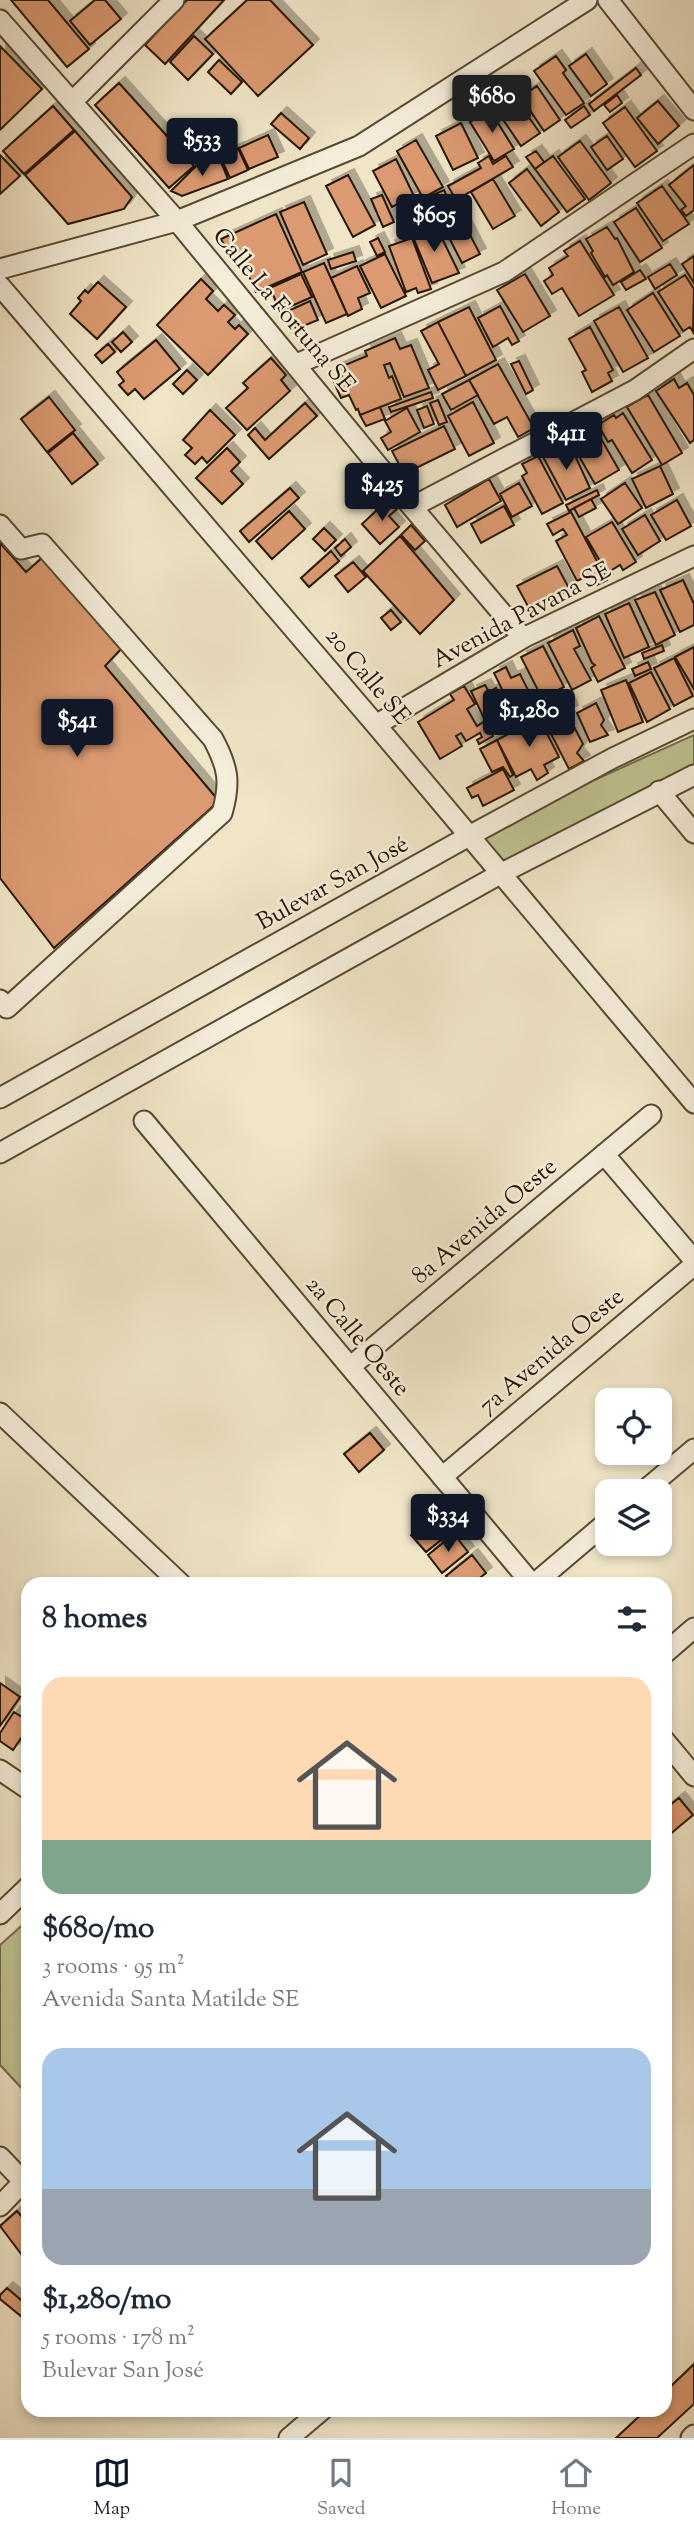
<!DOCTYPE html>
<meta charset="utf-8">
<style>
:root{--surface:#fff;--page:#f6f6f7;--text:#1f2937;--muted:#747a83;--line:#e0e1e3;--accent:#111827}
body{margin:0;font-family:"Sorts Mill Goudy",serif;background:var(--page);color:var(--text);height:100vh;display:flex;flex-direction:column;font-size:26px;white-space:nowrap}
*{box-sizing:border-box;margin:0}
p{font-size:23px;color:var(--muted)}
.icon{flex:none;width:38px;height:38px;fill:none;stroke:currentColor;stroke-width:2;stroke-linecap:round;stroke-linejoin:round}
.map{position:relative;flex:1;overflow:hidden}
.side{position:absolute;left:21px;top:1577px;width:651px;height:840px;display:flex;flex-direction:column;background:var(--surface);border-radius:21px;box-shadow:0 4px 10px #0003}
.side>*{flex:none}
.tools{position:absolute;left:595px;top:1388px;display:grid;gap:14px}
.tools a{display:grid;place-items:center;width:77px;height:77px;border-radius:14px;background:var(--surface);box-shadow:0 4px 10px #0003;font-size:35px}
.price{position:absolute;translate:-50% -60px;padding:0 16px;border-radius:7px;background:var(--accent);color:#fff;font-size:23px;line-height:46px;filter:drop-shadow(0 2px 4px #0008)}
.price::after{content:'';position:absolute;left:50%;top:42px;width:21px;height:16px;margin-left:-10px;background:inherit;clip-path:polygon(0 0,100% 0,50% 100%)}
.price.active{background:#222;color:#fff}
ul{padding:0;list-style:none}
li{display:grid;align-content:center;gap:14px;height:371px;padding:0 21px}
li span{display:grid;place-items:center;height:217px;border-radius:21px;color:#555}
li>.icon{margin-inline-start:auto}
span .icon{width:126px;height:126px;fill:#fffc;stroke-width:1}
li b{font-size:30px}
h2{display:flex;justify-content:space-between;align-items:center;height:84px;padding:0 21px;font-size:30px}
.dock{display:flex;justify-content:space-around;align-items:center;height:98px;border-top:2px solid var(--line);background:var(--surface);font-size:19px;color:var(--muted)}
.dock a{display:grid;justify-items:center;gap:4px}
.dock .active{color:var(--accent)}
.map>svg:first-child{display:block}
.green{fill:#bfc392;stroke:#726c49;stroke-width:2}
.building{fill:#db9a71;stroke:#251500;stroke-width:2;filter:url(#shadow)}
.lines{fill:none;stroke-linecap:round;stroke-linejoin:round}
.minor-casing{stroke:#584932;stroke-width:23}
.minor{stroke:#f5eedb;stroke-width:19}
.labels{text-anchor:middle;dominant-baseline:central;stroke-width:5;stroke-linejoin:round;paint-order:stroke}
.street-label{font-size:24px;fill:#251500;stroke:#f5eedb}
</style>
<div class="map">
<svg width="694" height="2438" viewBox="0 0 694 2438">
<defs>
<filter id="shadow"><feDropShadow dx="6" dy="-6" stdDeviation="0" flood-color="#0004"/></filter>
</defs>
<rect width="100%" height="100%" fill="#f0e5c7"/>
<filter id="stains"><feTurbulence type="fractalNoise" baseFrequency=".00286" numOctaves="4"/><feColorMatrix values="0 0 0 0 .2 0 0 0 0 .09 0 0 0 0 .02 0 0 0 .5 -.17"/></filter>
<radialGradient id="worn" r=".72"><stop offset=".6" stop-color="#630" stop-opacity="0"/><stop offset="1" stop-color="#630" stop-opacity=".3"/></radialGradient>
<!-- green -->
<path class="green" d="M694,735V782L501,872L471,836Z
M28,1920V2092L26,2093L0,2065V1945Z"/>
<!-- building -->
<path class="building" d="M11,0H48L89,49L67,67Z
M95,0H105L121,19L90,45L70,21Z
M187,0H224L165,64L145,45Z
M247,0H270L313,45L258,96L205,39Z
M194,36L213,54L188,80L170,62Z
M0,46L42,89L0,130Z
M586,54L607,84L591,96L569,66Z
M556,56L566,70L563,73L584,103L566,115L534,71Z
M219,60L242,82L231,94L208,72Z
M636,68L641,75L594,111L589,104Z
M119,83L194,166L169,188L95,105Z
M537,86L560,120L544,131L521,97Z
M617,95L622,103L610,112L604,105Z
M658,101L679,126L658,144L637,118Z
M520,105L540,133L521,146L502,118Z
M53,106L74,130L24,174L3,151Z
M584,106L590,115L571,128L565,120Z
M625,107L657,151L635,167L603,123Z
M490,110L514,149L494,161L470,122Z
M281,113L309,138L300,149L271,124Z
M461,123L478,158L453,170L436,136Z
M75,131L132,197L124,209L68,224L25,175Z
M268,135L278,157L249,169L239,148Z
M607,136L623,159L607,170L591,147Z
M416,140L443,187L423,198L397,151Z
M580,141L611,183L589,200L558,157Z
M238,148L248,170L230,178L220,156Z
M536,151L544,162L535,169L526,157Z
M0,155L20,176L0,194Z
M489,156L493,164L506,156L513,167L456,200L448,186L481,168L478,163Z
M553,156L585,199L567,212L535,169Z
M219,157L228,179L182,196L171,191L196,166Z
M396,159L414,196L392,207L373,171Z
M694,165V210L686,216L681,210L686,206L669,185Z
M527,169L559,212L541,226L509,183Z
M348,175L375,225L353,237L326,186Z
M493,179L515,216L493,229L471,192Z
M662,186L689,224L663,241L637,203Z
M444,190L449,201L428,210L424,199Z
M382,195L394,222L383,227L371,199Z
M417,197L425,211L418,215L410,202Z
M304,202L327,254L303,265L280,212Z
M636,208L662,248L640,262L614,222Z
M457,210L480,254L462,263L439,218Z
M276,214L302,272L256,292L236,247L227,251L221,239Z
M428,215L431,221L407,233L404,227Z
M435,224L459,273L432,283L411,232Z
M607,227L615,239L617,238L634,272L613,285L607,275L605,277L591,253L593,251L586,239Z
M378,238L385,252L377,256L370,242Z
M412,238L431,289L418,293L416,288L406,292L389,246Z
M580,241L614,295L579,316L562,288L552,294L544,281L553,275L549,268L568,256L564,251Z
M353,252L356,261L331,269L328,260Z
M385,254L406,296L381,308L360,266Z
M694,256V283L682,264Z
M324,263L347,314L326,323L303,272Z
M670,264L677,275L655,289L648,277Z
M357,266L370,293L358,298L362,309L348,316L331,278Z
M640,270L646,279L626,290L621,282Z
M301,274L312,297L280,311L270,288Z
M525,274L550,316L523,332L497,290Z
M685,275L694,289L693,332L690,327L683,331L658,292Z
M201,279L213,291L206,299L218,311L224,305L235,315L228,322L235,329L239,325L248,334L208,375L157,325Z
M98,282L126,307L97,339L70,314L81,301L78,298L85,290L88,293Z
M653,293L680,336L654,352L627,310Z
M310,301L318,320L296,329L288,311Z
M500,306L519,341L512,345L508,338L493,347L478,318Z
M469,307L496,360L466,376L438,322Z
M619,307L648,358L623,372L594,321Z
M438,322L466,376L438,390L428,370L439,364L421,331Z
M590,327L613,370L608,373L612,381L592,392L582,372L586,370L569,339Z
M123,332L132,342L121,352L112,342Z
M395,338L400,349L411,345L429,388L404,397L390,363L384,365L389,378L392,376L401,399L360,415L358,409L356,410L349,395L341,398L333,380L342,376L338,368L367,356L365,351Z
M156,340L180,369L144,399L135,389L128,395L119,385L124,381L117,372Z
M108,344L115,352L102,363L95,355Z
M271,358L286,375L281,380L290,391L247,430L226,408L248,388L243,383Z
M519,361L533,390L526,394L511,364Z
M498,364L534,428L518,437L507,417L494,424L469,380Z
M187,370L197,380L183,394L173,384Z
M674,379L679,388L687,383L694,395V440L690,443L656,391Z
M469,380L478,395L451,410L442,394Z
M431,392L433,398L391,412L389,407Z
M648,395L682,453L662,465L627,407Z
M49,397L75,430L47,452L21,419Z
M438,400L447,422L439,425L430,403Z
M473,402L494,443L469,456L448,416Z
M305,403L317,416L269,459L248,435L255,428L265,440Z
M427,406L434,424L424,428L417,410Z
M380,407L385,419L366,426L360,415Z
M407,408L420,432L388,450L381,438L391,432L385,421Z
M210,410L235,435L207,463L202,457L195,464L185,455L192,448L183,440Z
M623,413L652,460L632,473L612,440L608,442L598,425L614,415L616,418Z
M444,426L455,449L404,474L392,451Z
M581,432L584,437L592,432L596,439L600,437L619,470L595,484L569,439Z
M73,433L98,464L72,484L48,453Z
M560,445L564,453L572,449L590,488L566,500L541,453Z
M227,448L240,462L231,471L243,484L222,504L196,478Z
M538,456L563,503L542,514L522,476L527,473L522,464Z
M660,466L673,494L646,508L632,479Z
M489,479L501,501L457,527L445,505Z
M519,483L532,506L512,517L500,494Z
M625,483L642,508L618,524L601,499Z
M290,488L299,498L249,542L240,531Z
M597,490L599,495L569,511L566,505Z
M591,499L596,508L579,517L574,508Z
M388,500L397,509L389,516L399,527L380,544L362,524Z
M677,500L691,526L666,540L651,515Z
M504,506L514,525L481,543L471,524Z
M289,511L305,529L272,559L256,541Z
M571,512L607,580L597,585L591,574L577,581L556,541L567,535L563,529L553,535L547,524Z
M645,515L660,541L638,555L622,529Z
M612,522L636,562L623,570L620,565L607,573L586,537Z
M411,525L425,541L415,550L401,535Z
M324,528L336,540L325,551L313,539Z
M400,536L454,600L420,634L363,571Z
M345,539L351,547L341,556L335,548Z
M0,543L26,572L43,557L123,647L105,666L219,801L54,948L0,878Z
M331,551L339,561L309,587L301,578Z
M353,562L366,577L348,592L335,576Z
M557,566L570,590L530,610L517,586Z
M683,580L694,604V625L680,632L660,590Z
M655,592L675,635L656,645L635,600Z
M629,603L649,647L624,658L605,614Z
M391,610L401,622L391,630L381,618Z
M599,616L625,668L598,682L591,668L595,665L592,663L576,628Z
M573,630L580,646L574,649L591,680L572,690L548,643Z
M662,645L664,651L644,659L642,653Z
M543,646L564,687L542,698L521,657Z
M694,647V689L675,657Z
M674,658L693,696L674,706L654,668Z
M648,662L651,669L635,676L632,669Z
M506,667L511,678L520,674L535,704L514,714L494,673Z
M651,672L670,709L647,722L629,683Z
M626,680L643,722L618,732L601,690Z
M485,685L489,692L496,688L509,715L487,725L471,691Z
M464,686L475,704L467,709L477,726L485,721L493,736L479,744L477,740L482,737L480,733L466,741L461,733L456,736L462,746L440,759L418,722L454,700L450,694Z
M568,702L572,711L559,717L555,707Z
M596,703L604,720L601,725L608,735L590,742L577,713Z
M569,717L583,744L577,753L584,761L569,769L547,726Z
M539,718L559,757L544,765L548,773L537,780L531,769L516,777L497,740Z
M497,740L513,775L510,777L503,767L492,772L480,749Z
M503,769L514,790L483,806L478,795L472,798L467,788Z
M370,1433L384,1450L359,1472L344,1454Z
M437,1514L451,1532L426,1552L411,1535Z
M454,1534L468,1552L442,1573L428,1555Z
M472,1555L486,1573L472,1584H452L446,1576Z
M0,1683L20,1697L0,1726Z
M14,1712L28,1721V1728L13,1750L0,1741V1733Z
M679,1798L693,1815L668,1836L665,1833V1809Z
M17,2211L28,2224V2263L0,2226Z
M7,2288L28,2306V2309L22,2317L0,2299V2295Z
M694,2364V2404L657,2438H616L646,2410H665V2392Z"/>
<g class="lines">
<defs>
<path id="minor" d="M608,0L694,110
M0,20L177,221L412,507L523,638
M72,102L174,0
M0,269L177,221L359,146L587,0
M0,286L376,725L694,1103
M297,364L504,272L694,144
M412,507L635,390L694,349
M0,525L21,549L42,544L213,739C228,767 231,782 222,813L7,1008L0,1000
M376,725L523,638L694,556
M659,791L694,833
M0,1098L469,836L613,758L694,719
M144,1121L532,1584
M0,1153L500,874L694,775
M604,1154L694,1260
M350,1367L651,1115
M0,1413L181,1584
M442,1477L694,1265
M644,1491L694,1449
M534,1584L607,1522
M665,1653L694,1628
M665,1741L694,1776
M0,1770L28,1789
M0,1914L28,1887
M0,2157L23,2181
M0,2206L28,2177
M289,2438L322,2410
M691,2438L694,2435"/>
</defs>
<!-- minor casing -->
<use href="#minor" class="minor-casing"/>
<!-- minor -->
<use href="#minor" class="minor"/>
</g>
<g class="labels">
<!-- street labels -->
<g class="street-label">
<text transform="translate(283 311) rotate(50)">Calle La Fortuna SE</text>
<text transform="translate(522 616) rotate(-28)">Avenida Pavana SE</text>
<text transform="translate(367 677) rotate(50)">20 Calle SE</text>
<text transform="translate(333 884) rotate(-29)">Bulevar San José</text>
<text transform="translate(485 1222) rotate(-40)">8a Avenida Oeste</text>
<text transform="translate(357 1337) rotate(50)">2a Calle Oeste</text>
<text transform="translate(552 1352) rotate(-40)">7a Avenida Oeste</text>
</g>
</g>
<rect width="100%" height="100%" filter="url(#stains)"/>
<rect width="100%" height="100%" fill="url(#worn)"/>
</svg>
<div class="tools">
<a><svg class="icon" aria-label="locate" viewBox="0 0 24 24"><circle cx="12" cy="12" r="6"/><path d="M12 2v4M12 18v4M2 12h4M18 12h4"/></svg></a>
<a><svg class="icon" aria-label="layers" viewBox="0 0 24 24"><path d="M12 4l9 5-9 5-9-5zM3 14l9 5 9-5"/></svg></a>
</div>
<b class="price active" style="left:492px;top:135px">$680</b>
<b class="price" style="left:202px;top:178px">$533</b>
<b class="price" style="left:434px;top:254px">$605</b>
<b class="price" style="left:566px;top:472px">$411</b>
<b class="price" style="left:382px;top:523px">$425</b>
<b class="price" style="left:529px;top:749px">$1,280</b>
<b class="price" style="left:77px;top:759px">$541</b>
<b class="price" style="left:448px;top:1554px">$334</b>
<section class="side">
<h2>8 homes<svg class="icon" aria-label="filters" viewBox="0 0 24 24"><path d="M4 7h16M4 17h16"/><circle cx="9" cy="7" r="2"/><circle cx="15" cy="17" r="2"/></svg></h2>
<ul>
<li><span style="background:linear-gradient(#ffd9b3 75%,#7fa58c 0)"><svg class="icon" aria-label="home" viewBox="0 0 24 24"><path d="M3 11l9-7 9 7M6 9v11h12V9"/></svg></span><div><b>$680/mo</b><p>3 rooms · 95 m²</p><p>Avenida Santa Matilde SE</p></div></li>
<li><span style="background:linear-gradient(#a9c7e8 65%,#9aa5b1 0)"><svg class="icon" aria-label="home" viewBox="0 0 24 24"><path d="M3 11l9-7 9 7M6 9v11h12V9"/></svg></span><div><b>$1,280/mo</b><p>5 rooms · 178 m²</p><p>Bulevar San José</p></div></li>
</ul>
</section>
</div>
<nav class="dock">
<a class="active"><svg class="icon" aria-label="map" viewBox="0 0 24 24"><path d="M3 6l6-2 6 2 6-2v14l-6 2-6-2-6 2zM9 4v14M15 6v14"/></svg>Map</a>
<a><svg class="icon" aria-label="saved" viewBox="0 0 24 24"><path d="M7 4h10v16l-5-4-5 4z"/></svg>Saved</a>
<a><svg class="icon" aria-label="home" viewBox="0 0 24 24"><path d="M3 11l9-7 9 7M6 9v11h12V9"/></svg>Home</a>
</nav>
